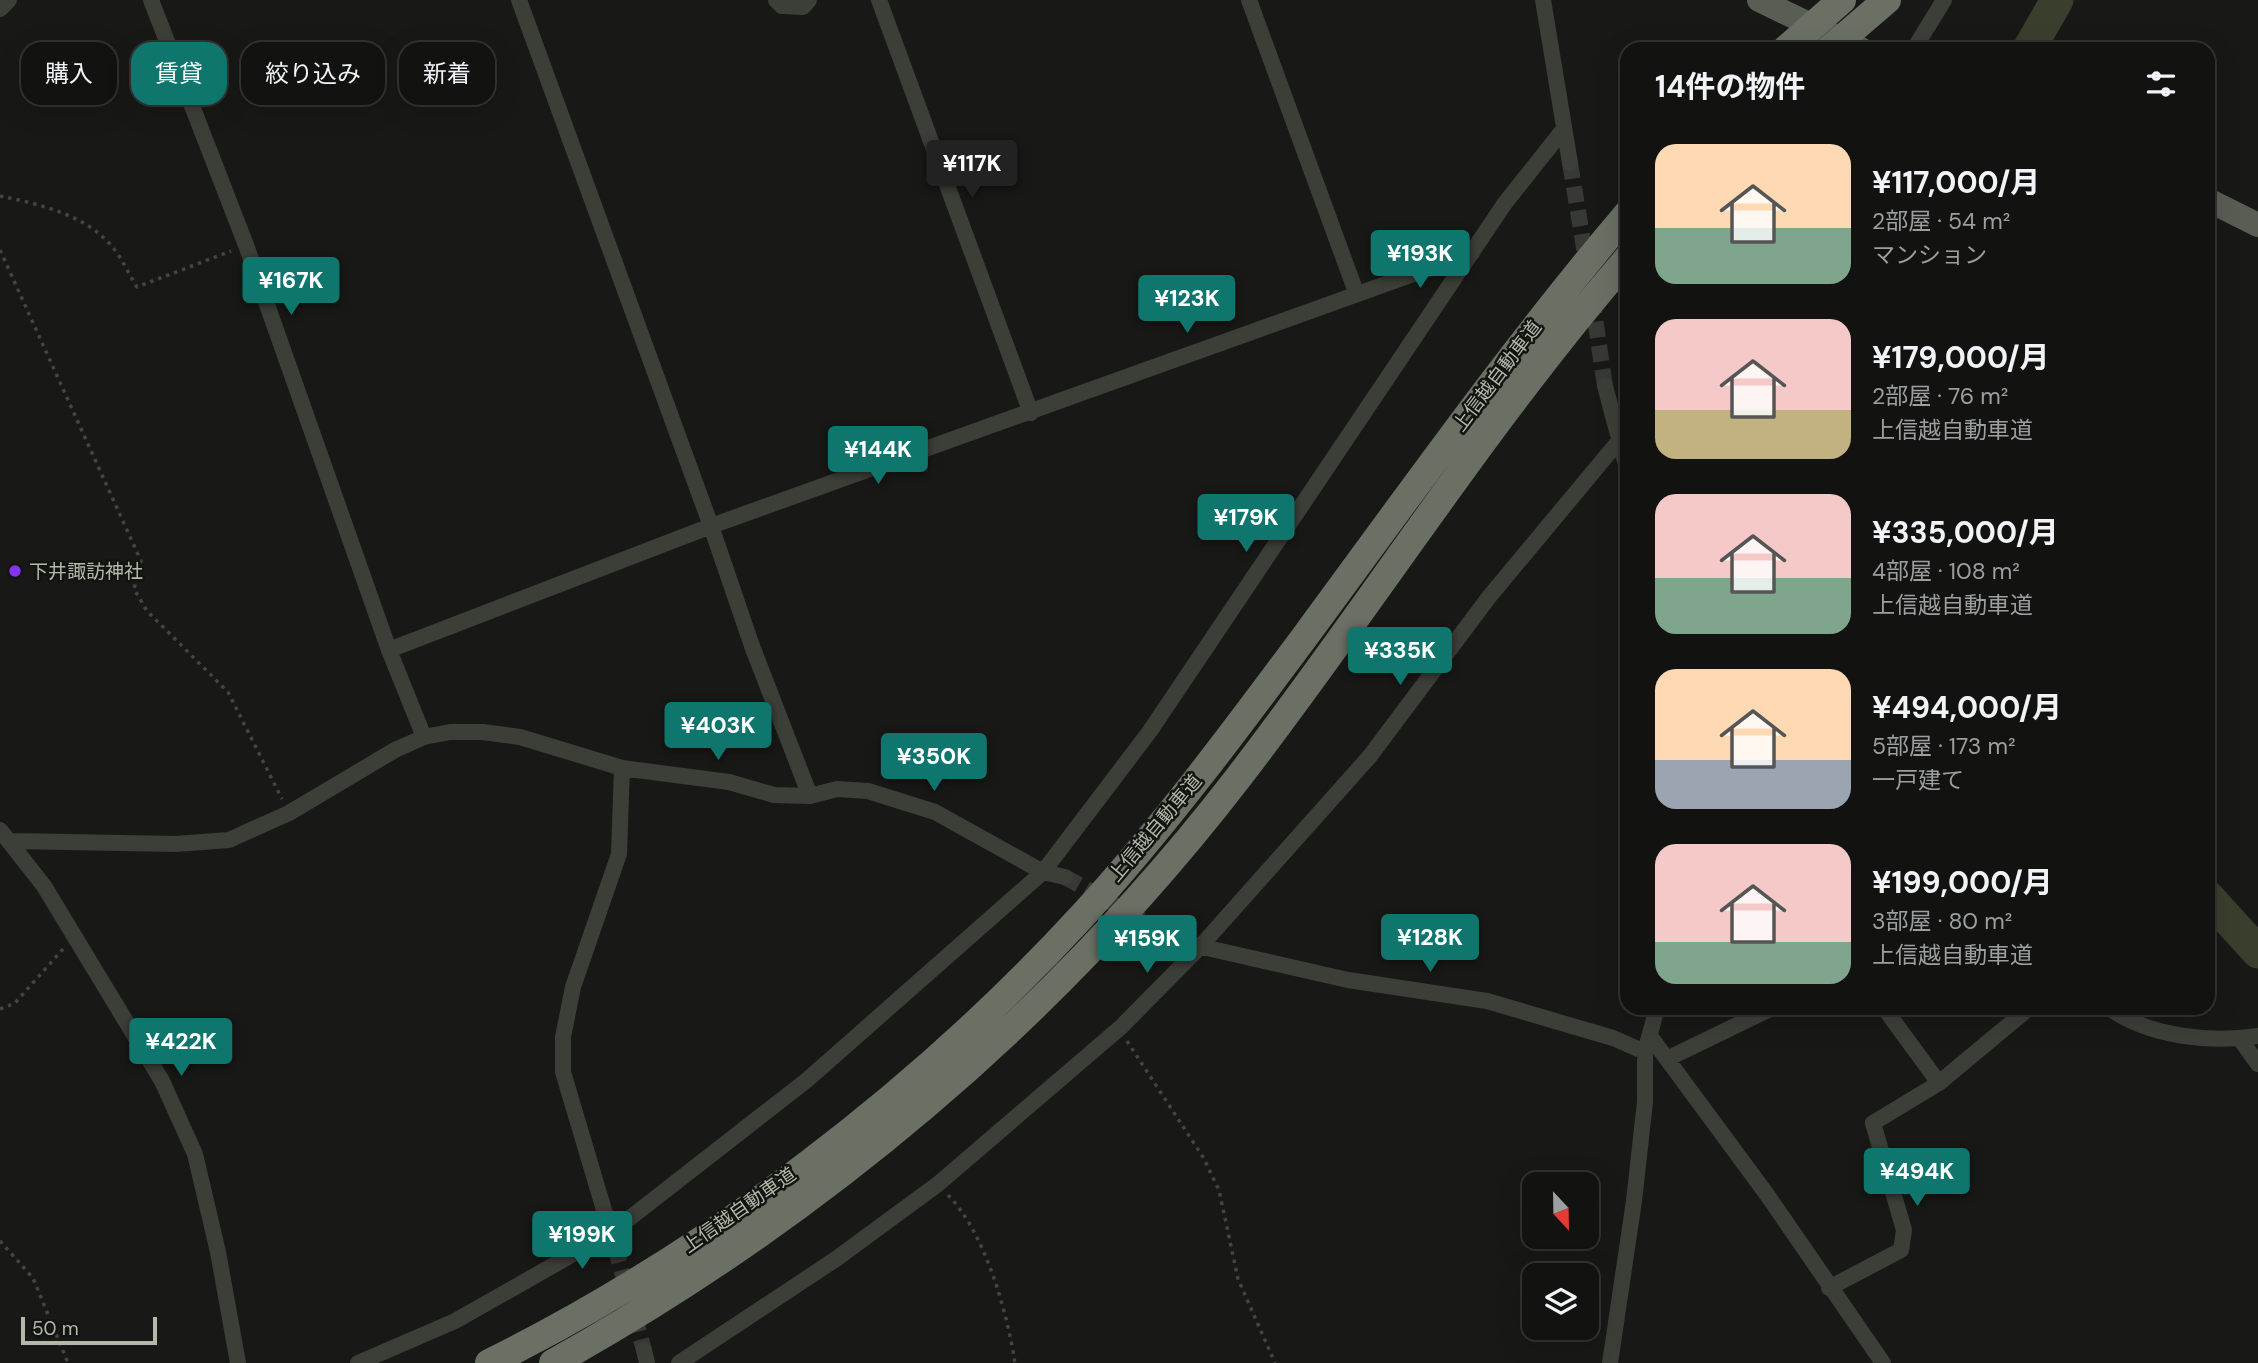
<!DOCTYPE html>
<html lang="ja">
<meta charset="utf-8">
<style>
:root{--surface:#121311;--page:#1f201f;--text:#f1f3f6;--muted:#9c9e9f;--line:#313231;--accent:#0f766e}
body{margin:0;font-family:"DM Sans","Noto Sans JP",sans-serif;background:var(--page);color:var(--text);height:100vh;display:flex;flex-direction:column;font-size:26px;white-space:nowrap}
*{box-sizing:border-box;margin:0}
p{font-size:23px;color:var(--muted)}
.icon{flex:none;width:38px;height:38px;fill:none;stroke:currentColor;stroke-width:2;stroke-linecap:round;stroke-linejoin:round}
.map{position:relative;flex:1;overflow:hidden}
.panel{position:absolute;left:1620px;top:42px;width:595px;height:973px;display:flex;flex-direction:column;background:var(--surface);border-radius:21px;box-shadow:0 7px 28px #0002,0 0 0 2px var(--line)}
.panel>*{flex:none}
.guide{position:absolute;left:21px;top:42px;width:665px;height:63px;display:flex;gap:14px}
.needle{width:46px;rotate:158deg}
.controls{position:absolute;left:1522px;top:1172px;display:grid;gap:14px}
.controls a{display:grid;place-items:center;width:77px;height:77px;border-radius:14px;background:var(--surface);box-shadow:0 7px 28px #0002,0 0 0 2px var(--line);font-size:35px}
.scale{position:absolute;left:21px;bottom:18px;width:136px;box-sizing:border-box;padding-left:7px;border:4px solid #b2b9a9;border-top:0;font-size:19px;line-height:24px;white-space:nowrap;color:#b2b9a9;-webkit-text-stroke:5px #131412;paint-order:stroke}
.price{position:absolute;translate:-50% -60px;padding:0 16px;border-radius:7px;background:var(--accent);color:#fff;font-size:23px;line-height:46px;filter:drop-shadow(0 2px 4px #0008)}
.price::after{content:'';position:absolute;left:50%;top:42px;width:21px;height:16px;margin-left:-10px;background:inherit;clip-path:polygon(0 0,100% 0,50% 100%)}
.price.current{background:#222;color:#fff}
ul{padding:0;list-style:none}
li{display:flex;align-items:center;gap:21px;height:175px;padding:0 35px}
li span{display:grid;place-items:center;flex:none;width:196px;height:140px;border-radius:21px;color:#555}
li>.icon{margin-inline-start:auto}
span .icon{width:84px;height:84px;fill:#fffc;stroke-width:1}
li b{font-size:30px}
h2{display:flex;justify-content:space-between;align-items:center;height:84px;padding:0 35px;font-size:30px}
.pill{padding:0 24px;border-radius:21px;background:var(--surface);box-shadow:0 7px 28px #0002,0 0 0 2px var(--line);font-size:24px;line-height:63px}
.pill.current{background:var(--accent);color:#fff}
.map>svg:first-child{display:block}
.lines{fill:none;stroke-linecap:round;stroke-linejoin:round}
.river{stroke:#3a3e2d;stroke-width:33}
.minor-tunnel{stroke:#373934;stroke-width:16;stroke-dasharray:16 8;stroke-linecap:butt}
.path{stroke:#42463e;stroke-width:3.5;stroke-dasharray:3.5 5;stroke-linecap:butt}
.minor{stroke:#3b3f38;stroke-width:16}
.primary{stroke:#585e54;stroke-width:24}
.motorway{stroke:#6a7064;stroke-width:28}
.motorway-bridge{stroke:#6a7064;stroke-width:28}
.poi-dot{fill:#8533f5;stroke:#131412;stroke-width:2.5}
.labels{text-anchor:middle;dominant-baseline:central;stroke-width:5;stroke-linejoin:round;paint-order:stroke}
.street-label{font-size:19px;fill:#b2b9a9;stroke:#131412}
.poi-label{font-size:19px;fill:#b2b9a9;stroke:#131412;text-anchor:start}
</style>
<div class="map">
<svg width="2258" height="1363" viewBox="0 0 2258 1363">
<rect width="100%" height="100%" fill="#181917"/>
<g class="lines">
<!-- river -->
<path class="river" d="M2029,49L2057,0
M2208,897L2258,952"/>
<!-- minor-tunnel -->
<path class="minor-tunnel" d="M1570,163L1587,266
M1592,298L1605,386
M1065,877L1181,942
M615,1247L644,1350"/>
<!-- path -->
<path class="path" d="M0,196C39,204 88,215 114,249C123,260 129,275 137,287L231,251
M0,250L141,561L134,589L147,611L228,692L282,799
M0,1009L15,1003L63,949
M1127,1041L1203,1157L1219,1190L1238,1279L1275,1363
M948,1195C985,1233 1007,1311 1015,1363
M0,1241L33,1278L68,1363"/>
<!-- minor -->
<path class="minor" d="M151,0L246,245L389,650L424,737
M519,0L711,526L752,646L810,796
M776,0L782,6L803,7L809,0
M879,0L1031,413
M1249,0L1356,292
M1543,0L1570,163
M0,9L9,0
M1914,49L1944,0
M1605,386L1628,472
M389,650L711,526L1472,253
M0,830L44,886L162,1081L195,1154L218,1252L238,1363
M12,841L176,844L229,840L289,813L395,750L424,737L450,732H483L520,737L622,768L729,782L774,795L810,796L837,789L868,791L935,812L1043,872L1065,877
M1181,942L1348,980L1487,1001L1613,1038L1645,1052
M1884,1008L1939,1083L2029,1008
M2109,1008C2150,1037 2210,1043 2258,1036
M1650,1036L1768,1196L1883,1363
M2240,1039L2258,1064
M1669,1058L1772,1008
M615,1247L563,1072V1037L573,987L619,854L622,768
M1829,1288L1901,1250L1904,1230L1873,1123L1939,1083
M644,1350L647,1363
M358,1363L455,1321L612,1232L807,1080L1043,872L1150,731L1505,203L1563,130
M679,1363L836,1259L938,1184L1121,1027L1199,948L1370,756L1489,597L1628,430
M1610,1363L1634,1201L1645,1102V1052L1657,1008"/>
<!-- primary -->
<path class="primary" d="M1759,0L1861,49
M2208,200L2258,225"/>
<!-- motorway -->
<path class="motorway" d="M489,1363C707,1255 920,1093 1084,914C1165,825 1237,728 1309,631C1413,490 1514,347 1628,213
M553,1363C817,1216 1053,1018 1238,778C1370,607 1486,422 1628,258"/>
<!-- motorway-bridge -->
<path class="motorway-bridge" d="M1786,49L1842,0
M1830,49L1887,0"/>
</g>
<!-- markers -->
<circle class="poi-dot" cx="15" cy="571" r="7"/>
<g class="labels">
<!-- street labels -->
<g class="street-label">
<text transform="translate(1497 376) rotate(-53)">上信越自動車道</text>
<text transform="translate(1155 828) rotate(-50)">上信越自動車道</text>
<text transform="translate(739 1210) rotate(-35)">上信越自動車道</text>
</g>
<!-- poi labels -->
<g class="poi-label">
<text x="29" y="571">下井諏訪神社</text>
</g>
</g>
</svg>
<div class="controls">
<a><svg class="needle" viewBox="-14 -14 28 28"><path d="M0-13l5 13h-10z" fill="#e53935"/><path d="M0 13l5-13h-10z" fill="#9c9e9f"/></svg></a>
<a><svg class="icon" aria-label="layers" viewBox="0 0 24 24"><path d="M12 4l9 5-9 5-9-5zM3 14l9 5 9-5"/></svg></a>
</div>
<div class="scale">50 m</div>
<b class="price current" style="left:972px;top:200px">¥117K</b>
<b class="price" style="left:1420px;top:290px">¥193K</b>
<b class="price" style="left:291px;top:317px">¥167K</b>
<b class="price" style="left:1187px;top:335px">¥123K</b>
<b class="price" style="left:878px;top:486px">¥144K</b>
<b class="price" style="left:1246px;top:554px">¥179K</b>
<b class="price" style="left:1400px;top:687px">¥335K</b>
<b class="price" style="left:718px;top:762px">¥403K</b>
<b class="price" style="left:934px;top:793px">¥350K</b>
<b class="price" style="left:1430px;top:974px">¥128K</b>
<b class="price" style="left:1147px;top:975px">¥159K</b>
<b class="price" style="left:181px;top:1078px">¥422K</b>
<b class="price" style="left:1917px;top:1208px">¥494K</b>
<b class="price" style="left:582px;top:1271px">¥199K</b>
<div class="guide">
<a class="pill">購入</a>
<a class="pill current">賃貸</a>
<a class="pill">絞り込み</a>
<a class="pill">新着</a>
</div>
<section class="panel">
<h2>14件の物件<svg class="icon" aria-label="filters" viewBox="0 0 24 24"><path d="M4 7h16M4 17h16"/><circle cx="9" cy="7" r="2"/><circle cx="15" cy="17" r="2"/></svg></h2>
<ul>
<li><span style="background:linear-gradient(#ffd9b3 60%,#7fa58c 0)"><svg class="icon" aria-label="home" viewBox="0 0 24 24"><path d="M3 11l9-7 9 7M6 9v11h12V9"/></svg></span><div><b>¥117,000/月</b><p>2部屋 · 54 m²</p><p>マンション</p></div></li>
<li><span style="background:linear-gradient(#f6c9c9 65%,#c2b280 0)"><svg class="icon" aria-label="home" viewBox="0 0 24 24"><path d="M3 11l9-7 9 7M6 9v11h12V9"/></svg></span><div><b>¥179,000/月</b><p>2部屋 · 76 m²</p><p>上信越自動車道</p></div></li>
<li><span style="background:linear-gradient(#f6c9c9 60%,#7fa58c 0)"><svg class="icon" aria-label="home" viewBox="0 0 24 24"><path d="M3 11l9-7 9 7M6 9v11h12V9"/></svg></span><div><b>¥335,000/月</b><p>4部屋 · 108 m²</p><p>上信越自動車道</p></div></li>
<li><span style="background:linear-gradient(#ffd9b3 65%,#9aa5b1 0)"><svg class="icon" aria-label="home" viewBox="0 0 24 24"><path d="M3 11l9-7 9 7M6 9v11h12V9"/></svg></span><div><b>¥494,000/月</b><p>5部屋 · 173 m²</p><p>一戸建て</p></div></li>
<li><span style="background:linear-gradient(#f6c9c9 70%,#7fa58c 0)"><svg class="icon" aria-label="home" viewBox="0 0 24 24"><path d="M3 11l9-7 9 7M6 9v11h12V9"/></svg></span><div><b>¥199,000/月</b><p>3部屋 · 80 m²</p><p>上信越自動車道</p></div></li>
</ul>
</section>
</div>
